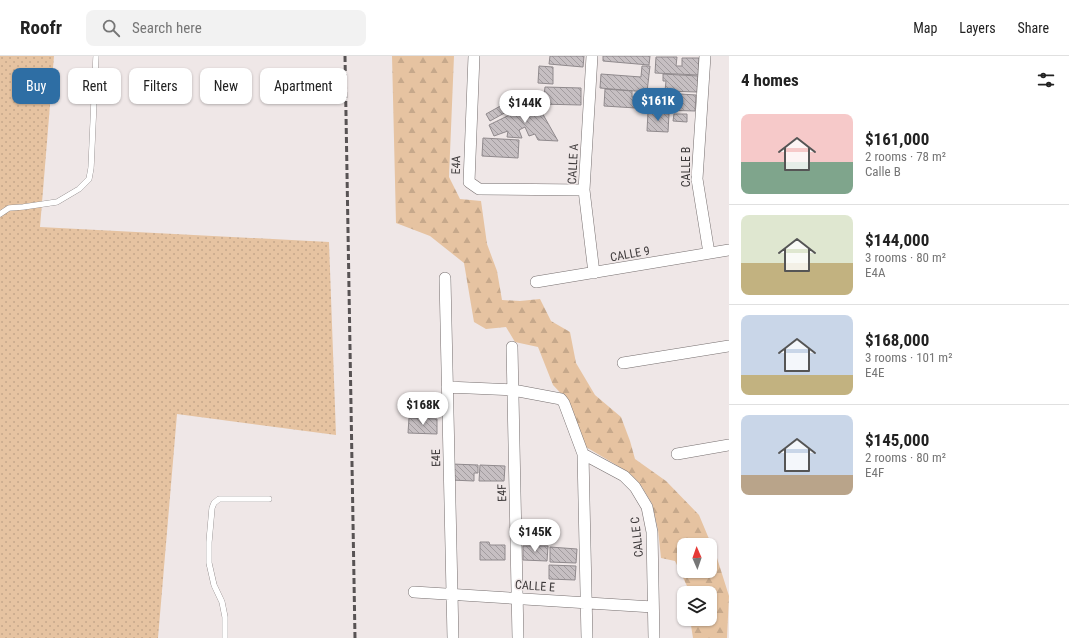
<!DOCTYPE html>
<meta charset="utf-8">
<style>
:root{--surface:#fff;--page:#f2f2f2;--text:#222;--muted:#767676;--line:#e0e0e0;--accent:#2e6ea4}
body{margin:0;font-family:"Roboto Condensed",sans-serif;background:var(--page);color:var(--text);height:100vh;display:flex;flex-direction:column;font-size:15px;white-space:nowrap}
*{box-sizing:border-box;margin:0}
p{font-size:13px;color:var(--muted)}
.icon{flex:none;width:22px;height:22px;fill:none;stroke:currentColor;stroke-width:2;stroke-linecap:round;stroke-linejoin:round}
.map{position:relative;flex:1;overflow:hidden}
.drawer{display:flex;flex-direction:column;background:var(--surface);width:340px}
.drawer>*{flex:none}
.top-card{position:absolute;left:12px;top:12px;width:380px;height:36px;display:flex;gap:8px}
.needle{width:26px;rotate:358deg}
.tools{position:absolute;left:677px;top:482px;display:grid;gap:8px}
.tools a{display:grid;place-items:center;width:40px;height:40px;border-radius:8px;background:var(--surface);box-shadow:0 1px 3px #0004;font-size:20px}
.price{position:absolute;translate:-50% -34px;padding:0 9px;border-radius:14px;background:#fff;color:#222;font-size:13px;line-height:26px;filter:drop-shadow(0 1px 2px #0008)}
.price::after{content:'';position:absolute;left:50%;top:24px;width:12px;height:9px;margin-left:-6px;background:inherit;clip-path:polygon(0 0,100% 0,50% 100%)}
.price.on{background:var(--accent);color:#fff}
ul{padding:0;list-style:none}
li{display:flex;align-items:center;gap:12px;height:100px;padding:0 12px}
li+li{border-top:1px solid var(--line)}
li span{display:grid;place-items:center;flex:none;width:112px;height:80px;border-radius:8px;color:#555}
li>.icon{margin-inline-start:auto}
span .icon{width:48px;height:48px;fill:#fffc;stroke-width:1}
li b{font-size:17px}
h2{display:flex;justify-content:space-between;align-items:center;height:48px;padding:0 12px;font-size:17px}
.pill{padding:0 14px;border-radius:8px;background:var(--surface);box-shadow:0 1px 3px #0004;font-size:14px;line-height:36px}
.pill.on{background:var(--accent);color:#fff}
header{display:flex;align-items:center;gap:24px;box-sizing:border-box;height:56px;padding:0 20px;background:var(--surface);border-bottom:1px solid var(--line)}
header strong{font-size:19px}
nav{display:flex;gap:22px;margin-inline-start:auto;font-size:14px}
.search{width:280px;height:36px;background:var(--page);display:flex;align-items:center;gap:10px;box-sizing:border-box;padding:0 14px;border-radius:8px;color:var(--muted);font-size:15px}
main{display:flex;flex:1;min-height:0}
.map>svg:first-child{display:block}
.grass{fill:url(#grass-dots)}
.forest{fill:url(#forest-firs);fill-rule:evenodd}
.building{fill:url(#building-back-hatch);stroke:#908a8d}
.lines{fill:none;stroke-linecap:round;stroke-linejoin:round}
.service-casing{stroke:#766f6f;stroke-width:6}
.minor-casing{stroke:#766f6f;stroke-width:12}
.service{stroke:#fff;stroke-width:5.5}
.minor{stroke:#fff;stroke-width:11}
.rail{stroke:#585354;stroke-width:3;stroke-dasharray:6 3;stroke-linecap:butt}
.labels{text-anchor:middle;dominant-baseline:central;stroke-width:3;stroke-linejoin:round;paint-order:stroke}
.street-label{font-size:12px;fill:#3c3839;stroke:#efe7e7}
</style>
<header>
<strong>Roofr</strong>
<div class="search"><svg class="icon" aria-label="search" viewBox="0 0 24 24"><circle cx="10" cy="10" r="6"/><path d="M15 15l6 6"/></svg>Search here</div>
<nav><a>Map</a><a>Layers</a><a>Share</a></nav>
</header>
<main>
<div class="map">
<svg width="729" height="582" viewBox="0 0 729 582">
<defs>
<pattern id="grass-dots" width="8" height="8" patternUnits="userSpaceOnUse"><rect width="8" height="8" fill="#e6c3a1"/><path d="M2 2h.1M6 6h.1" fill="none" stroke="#c6a88b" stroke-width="1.8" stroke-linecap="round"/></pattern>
<pattern id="forest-firs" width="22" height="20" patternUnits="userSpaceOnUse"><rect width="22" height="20" fill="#e6c3a1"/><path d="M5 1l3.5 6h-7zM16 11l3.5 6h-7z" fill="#c6a88b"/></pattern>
<pattern id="building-back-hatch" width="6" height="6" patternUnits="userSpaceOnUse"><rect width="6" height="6" fill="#c6bfc2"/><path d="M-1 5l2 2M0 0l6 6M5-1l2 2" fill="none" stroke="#a29c9f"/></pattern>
</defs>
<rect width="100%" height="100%" fill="#efe7e7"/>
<!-- grass -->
<path class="grass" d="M0,0H54L40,171L329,186L336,379L177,358L158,582H0Z"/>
<!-- forest -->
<path class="forest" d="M392,0H454L449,121L460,143L481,145L487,188L497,215L502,244L520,245L540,243L551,265L570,276L576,307L595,339L621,361L630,385L635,403L666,425L699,459L717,502L729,540L727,582H693L690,563H710V537H688L687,530L675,505L661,502L658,474L652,448L642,431L628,416L586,391L569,346L553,329L538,291L515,286L506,271L486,273L474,266L464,207L430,180L396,167ZM684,489H710V515H684Z"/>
<!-- building -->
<path class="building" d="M550,0H584L583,11L549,8Z
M603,0H650L649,9L603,5Z
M656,1H677L676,10H682V2H699L698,19L655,17Z
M539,10L553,11V28L538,27Z
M642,10H650L647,36L600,32L601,18L641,21Z
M663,18L698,20L697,36L665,35L666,25H663Z
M545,31L581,32V49L538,48V39H544Z
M605,33L632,35V41H637L636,52L604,50Z
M664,37L696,39L695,55L662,54L663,52H660V43L664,42Z
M536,46L558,85L538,84L535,78L529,80L525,71L519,74L522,82L507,81L508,75L494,80L489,69Z
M504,48L508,55L490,65L486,58Z
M648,56L669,58L668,76L647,75Z
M674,58H687V66L673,65Z
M483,82L519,84L518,102L482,100Z
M409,362L437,363V378L408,377Z
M452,408L478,409V417H474V425L451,424Z
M480,409L505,410L504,425H479Z
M480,486H489L490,489H505V504H480Z
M523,490H548L547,505L523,504Z
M550,491L577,493L576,507L550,506Z
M549,509L576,510L575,524L549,523Z"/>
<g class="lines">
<defs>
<path id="service" d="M0,158L9,152L23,151L57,146L79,133L89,123L91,112L96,0
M225,582V561L222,546L214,529L209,507V486L212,452L214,447L219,443H269"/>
<path id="minor" d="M474,0L469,126L479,133L584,134
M592,0L584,134L594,217
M705,0L697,123L709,197
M445,222L453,582
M536,226L729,194
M512,291L518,582
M623,307L729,290
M447,331L513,334L561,343L564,347L583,398L624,420L635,431L647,451L652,476L654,582
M583,398L587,582
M677,398L729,389
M414,536L653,551"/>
</defs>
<!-- service casing -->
<use href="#service" class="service-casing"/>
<!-- minor casing -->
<use href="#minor" class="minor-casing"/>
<!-- service -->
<use href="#service" class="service"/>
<!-- minor -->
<use href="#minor" class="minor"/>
<!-- rail -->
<path class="rail" d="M345,0L355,582"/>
</g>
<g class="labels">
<!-- street labels -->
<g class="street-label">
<text transform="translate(573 108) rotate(-87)">CALLE A</text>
<text transform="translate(456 109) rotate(-88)">E4A</text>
<text transform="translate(686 111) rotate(-90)">CALLE B</text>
<text transform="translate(630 198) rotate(-10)">CALLE 9</text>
<text transform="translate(436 402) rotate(-91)">E4E</text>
<text transform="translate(502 437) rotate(-91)">E4F</text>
<text transform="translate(637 481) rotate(-96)">CALLE C</text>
<text transform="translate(535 530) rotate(4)">CALLE E</text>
</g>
</g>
</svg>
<div class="tools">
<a><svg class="needle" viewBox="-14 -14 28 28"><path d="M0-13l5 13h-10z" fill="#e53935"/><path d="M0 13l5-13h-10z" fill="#767676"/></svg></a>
<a><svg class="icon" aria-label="layers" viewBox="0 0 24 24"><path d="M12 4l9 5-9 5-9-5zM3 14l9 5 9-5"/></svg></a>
</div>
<b class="price on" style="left:658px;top:66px">$161K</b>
<b class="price" style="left:525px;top:68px">$144K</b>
<b class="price" style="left:423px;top:370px">$168K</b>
<b class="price" style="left:535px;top:497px">$145K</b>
<div class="top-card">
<a class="pill on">Buy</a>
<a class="pill">Rent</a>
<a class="pill">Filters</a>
<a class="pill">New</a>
<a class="pill">Apartment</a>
</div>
</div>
<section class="drawer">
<h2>4 homes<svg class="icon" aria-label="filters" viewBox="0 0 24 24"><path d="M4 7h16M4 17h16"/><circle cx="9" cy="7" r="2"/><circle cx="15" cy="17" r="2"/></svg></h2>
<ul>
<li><span style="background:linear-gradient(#f6c9c9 60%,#7fa58c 0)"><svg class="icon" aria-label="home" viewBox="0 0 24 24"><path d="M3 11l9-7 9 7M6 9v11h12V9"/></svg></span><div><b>$161,000</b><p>2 rooms · 78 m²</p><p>Calle B</p></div></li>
<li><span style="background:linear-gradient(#dfe7d0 60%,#c2b280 0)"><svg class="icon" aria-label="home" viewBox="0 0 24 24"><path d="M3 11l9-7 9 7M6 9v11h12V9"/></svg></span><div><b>$144,000</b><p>3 rooms · 80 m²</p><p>E4A</p></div></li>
<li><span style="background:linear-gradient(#c9d6e8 75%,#c2b280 0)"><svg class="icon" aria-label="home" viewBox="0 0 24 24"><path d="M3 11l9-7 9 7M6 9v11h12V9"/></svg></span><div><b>$168,000</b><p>3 rooms · 101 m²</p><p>E4E</p></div></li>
<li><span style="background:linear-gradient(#c9d6e8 75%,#b9a48a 0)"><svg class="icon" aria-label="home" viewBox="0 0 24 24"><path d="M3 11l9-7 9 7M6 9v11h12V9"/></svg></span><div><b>$145,000</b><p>2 rooms · 80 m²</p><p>E4F</p></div></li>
</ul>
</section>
</main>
